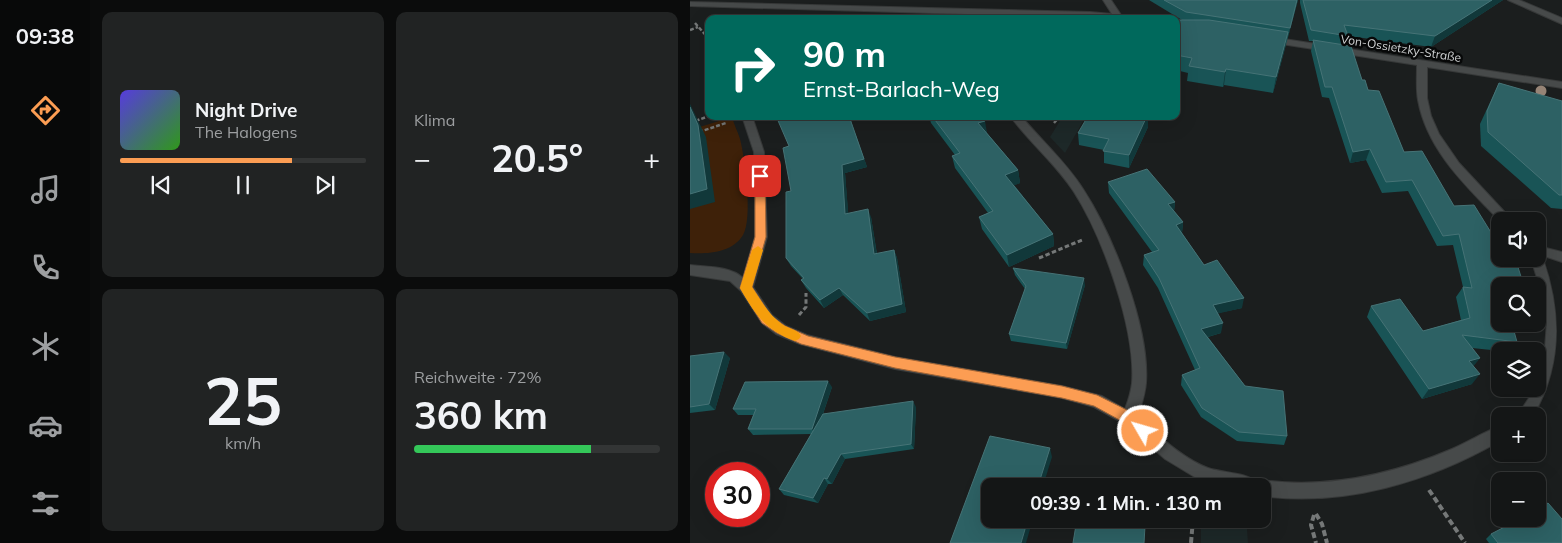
<!DOCTYPE html>
<html lang="de">
<head>
<meta charset="utf-8">
<style>
  body { margin:0; font-family:Mulish,sans-serif; background:#212323; color:#f1f3f6; height:100vh; display:flex; flex-direction:column; font-size:19px; white-space:nowrap }
  * { box-sizing:border-box; margin:0 }
  p { font-size:16px; color:#9d9fa1 }
  .icon { flex:none; width:28px; height:28px; fill:none; stroke:currentColor; stroke-width:2; stroke-linecap:round; stroke-linejoin:round }
  .map { position:relative; flex:1; overflow:hidden }
  .drawer { display:flex; flex-direction:column; gap:12px; padding:12px; background:#0b0c0c; width:600px }
  .drawer>* { flex:none }
  .top-card { position:absolute; left:15px; top:15px; width:475px; height:105px; border-radius:10px; box-shadow:0 5px 20px #0002,0 0 0 1px #333535; background:#00695c; color:#fff; overflow:hidden }
  .fabs { position:absolute; left:801px; top:212px; display:grid; gap:10px }
  .fabs a { display:grid; place-items:center; width:55px; height:55px; border-radius:10px; background:#141616; box-shadow:0 5px 20px #0002,0 0 0 1px #333535; font-size:25px }
  .speed { position:absolute; left:15px; top:462px; display:flex; gap:10px; font-size:25px; font-weight:700; text-align:center }
  .speed>* { display:grid; place-content:center; width:65px; height:65px; border-radius:50%; background:#141616; box-shadow:0 5px 20px #0002,0 0 0 1px #333535; line-height:1 }
  .speed .limit { border:8px solid #d22; background:#fff; color:#111 }
  .pin { position:absolute; display:grid; place-items:center; width:42px; height:42px; color:#fff; margin:-21px; border-radius:10px; box-shadow:0 2px 8px #0006 }
  .me { position:absolute; width:55px; margin:-28px; rotate:308deg; stroke-linejoin:round; filter:drop-shadow(0 0 4px #0008) }
  .turn { display:flex; align-items:center; gap:18px; height:105px; padding:0 15px; font-size:22px }
  .turn .icon { width:65px; height:65px; stroke-width:2.5 }
  .turn b { display:block; font-size:35px; line-height:42px }
  .big { font-size:38px; font-weight:700; line-height:1.1 }
  .drawer .card { flex:1; display:flex; flex-direction:column; justify-content:center; gap:8px; min-width:0; padding:0 18px; border-radius:10px; background:#212323 }
  .drawer .dial { align-items:center; gap:0 }
  .dial b { font-size:65px; line-height:1 }
  .song { display:flex; align-items:center; gap:15px }
  .cover { width:60px; height:60px; border-radius:8px; background:linear-gradient(135deg,hsl(250 70% 55%),hsl(110 70% 35%)) }
  .played { height:5px; border-radius:2px; background:linear-gradient(90deg,#fc9d53 70%,#333535 70%) }
  .keys { display:flex; justify-content:space-around; direction:ltr }
  .heat { display:flex; justify-content:space-between; align-items:center; font-size:28px; direction:ltr }
  .charge { height:8px; border-radius:4px; background:linear-gradient(90deg,#34c759 72%,#333535 0) }
  .drawer .tiles { flex:1; display:grid; gap:12px; grid-template-columns:repeat(2,1fr) }
  .trip { position:absolute; left:291px; top:478px; width:290px; height:50px; border-radius:10px; background:#141616; box-shadow:0 5px 20px #0002,0 0 0 1px #333535; font-weight:700; line-height:50px; text-align:center }
  main { display:flex; flex:1; min-height:0 }
  .menu { display:flex; flex-direction:column; width:90px; justify-content:space-around; align-items:center; background:#080909; color:#9d9fa1 }
  .menu .icon { width:35px; height:35px }
  .menu .on { color:#fc9d53 }
  .menu b { font-size:22px; color:#f1f3f6 }
  .map>svg:first-child { display:block }
  .built { fill:#1d2828 }
  .green { fill:#3e2109 }
  .lines { fill:none; stroke-linecap:round; stroke-linejoin:round }
  .street-casing { stroke:#373939; stroke-width:2 }
  .path-far2 { stroke:#757878; stroke-width:2.5; stroke-dasharray:4 2; stroke-linecap:butt }
  .path-far1 { stroke:#757878; stroke-width:3; stroke-dasharray:4.5 2.5; stroke-linecap:butt }
  .path { stroke:#757878; stroke-width:4; stroke-dasharray:6 3; stroke-linecap:butt }
  .street { fill:#474a4a; fill-rule:evenodd }
  .tree { fill:#968476 }
  .wall { fill:#195456 }
  .shaded-wall { fill:#11383a }
  .building { fill:#2d6164; stroke:#467376 }
  .route { fill:#fc9d53; stroke:#a46636 }
  .slow { fill:#f59e0b }
  .labels { text-anchor:middle; dominant-baseline:central; stroke-width:5; stroke-linejoin:round; paint-order:stroke }
  .far-street-label { font-size:12px; fill:#d1d3d4; stroke:#070808 }
</style>
</head>
<body>
<main>
<nav class="menu">
<b>09:38</b>
<svg class="icon on" aria-label="directions" viewBox="0 0 24 24"><path d="M12 3l9 9-9 9-9-9zM9 14v-3h6M13 9l2 2-2 2"/></svg>
<svg class="icon" aria-label="music" viewBox="0 0 24 24"><path d="M9 18V5l10-2v13"/><circle cx="6" cy="18" r="3"/><circle cx="16" cy="16" r="3"/></svg>
<svg class="icon" aria-label="phone" viewBox="0 0 24 24"><path d="M5 4h4l2 5-3 2q2 4 5 5l2-3 5 2v4C11 20 4 13 5 4z"/></svg>
<svg class="icon" aria-label="climate" viewBox="0 0 24 24"><path d="M12 3v18M4 7l16 10M4 17L20 7"/></svg>
<svg class="icon" aria-label="car" viewBox="0 0 24 24"><path d="M5 17H2v-5l4-1 3-4h7l3 4 3 1v5h-3M9 17h6M6 11h13"/><circle cx="7" cy="17" r="2"/><circle cx="17" cy="17" r="2"/></svg>
<svg class="icon" aria-label="filters" viewBox="0 0 24 24"><path d="M4 7h16M4 17h16"/><circle cx="9" cy="7" r="2"/><circle cx="15" cy="17" r="2"/></svg>
</nav>
<section class="drawer">
<div class="tiles">
<div class="card">
<div class="song"><i class="cover"></i><div><b>Night Drive</b><p>The Halogens</p></div></div>
<div class="played"></div>
<div class="keys"><svg class="icon" aria-label="previous" viewBox="0 0 24 24"><path d="M18 5L8 12l10 7zM5 5v14"/></svg><svg class="icon" aria-label="pause" viewBox="0 0 24 24"><path d="M8 5v14M16 5v14"/></svg><svg class="icon" aria-label="next" viewBox="0 0 24 24"><path d="M6 5l10 7-10 7zM19 5v14"/></svg></div>
</div>
<div class="card"><p>Klima</p>
<div class="heat"><a>−</a><b class="big">20.5°</b><a>+</a></div>
</div>
<div class="card dial"><b>25</b><p>km/h</p></div>
<div class="card"><p>Reichweite · 72%</p><b class="big">360 km</b><div class="charge"></div></div>
</div>
</section>
<div class="map">
<svg width="872" height="543" viewBox="0 0 872 543">
  <rect width="100%" height="100%" fill="#1b1e1e"/>
  <g class="built">
    <path d="M373 116H396L375 153 360 137Z"/>
    <path d="M511 528 557 529 558 543H511Z"/>
  </g>
  <path class="green" d="M42 117C44 125 48 132 50 139 55 158 63 219 53 235 42 253 18 254 0 253V130Z"/>
  <g class="lines">
    <g class="street-casing">
      <g id="street">
        <path d="M413 0H421L431 15 448 19 0 6V2L400 12 422 14Z"/>
        <path d="M818 0H829L872 18V24Z"/>
        <path d="M581 37 872 82V88L737 67V98L741 116 749 134 769 163 823 221H810C776 186 737 150 728 100 726 89 727 77 727 65L578 42 577 40Z"/>
        <path d="M52 116H62L74 152 77 237 63 287 82 315 96 326 117 335 205 357 372 386 412 396 435 409C438 401 441 392 442 383 446 330 413 237 384 192 366 164 340 143 320 116H331C351 140 376 162 393 189 423 235 460 328 456 383 455 395 451 406 448 417 469 435 491 458 518 468 532 473 556 472 566 482L572 480C638 489 701 475 762 449 778 442 794 432 810 426V441C739 482 654 507 572 496V486H532L508 479 475 459 435 424 404 407 372 398 205 369 110 344 86 334 72 323 51 291 40 281 0 275V265C17 267 40 266 53 278L65 237V202L64 152Z"/>
        <path d="M848 246 872 252V262L848 254Z"/>
        <path d="M848 255 853 259C872 314 872 366 843 416H827L845 389H848L854 362 857 321 854 300 841 259H848Z"/>
      </g>
    </g>
    <g class="path-far2">
      <path d="M5 23 19 39"/>
      <path d="M0 30 8 27"/>
      <path d="M0 123 19 116"/>
      <path d="M364 123 370 116"/>
      <path d="M9 132 36 123"/>
    </g>
    <g class="path-far1">
      <path d="M349 258 392 240"/>
      <path d="M109 315 116 307V293"/>
    </g>
    <g class="path">
      <path d="M739 490 775 543"/>
      <path d="M626 514 632 524 637 543"/>
      <path d="M624 515 621 525 626 543"/>
      <path d="M501 543 503 519"/>
    </g>
    <use href="#street" class="street"/>
  </g>
  <circle class="tree" cx="851" cy="91" r="5.5"/>
  <g class="wall">
    <path d="M459 0H608L583 93 534 85 533 87 497 81 498 73 486 70V20H492Z"/>
    <path d="M610 0H813L741 47 658 36 655 45 672 80 714 152 810 286 827 342 820 351H811L782 348 790 358 783 366 782 384 732 399 677 317 681 306 733 331 771 320 766 297 773 287 763 245 747 246 718 191 692 193 676 160 660 163 639 98 632 97 621 51 623 41H619L610 3Z"/>
    <path d="M809 83 872 101V209L861 208 791 146 790 124Z"/>
    <path d="M239 116H291L297 133 328 170 330 183 324 185 363 234 364 246 319 267 292 229 289 217 298 213 265 168 262 156 265 155 241 123Z"/>
    <path d="M161 121 177 167 155 173 158 213 181 217 187 254 204 250 207 258 216 312 180 321 153 295 134 308 116 288 111 280 113 279 101 266 96 258 101 191 99 146Z"/>
    <path d="M458 127 439 168 414 163V150L389 145 388 133Z"/>
    <path d="M418 182 485 202 484 211 493 222 492 233 514 265 552 308 528 313 531 333 518 337 555 386 597 436 594 445 547 441 511 417 491 385 492 375 505 370 468 288 453 265 454 255 462 252 419 193Z"/>
    <path d="M323 268 395 285 377 349 321 341 319 334 335 289 325 275Z"/>
    <path d="M0 356 40 358 25 410 0 413Z"/>
    <path d="M142 387 133 414 226 407 224 449 155 459 142 484H138L128 503 94 495 89 489 121 434 63 435 58 429 63 415H48L43 409Z"/>
    <path d="M801 534 872 543H799L796 539Z"/>
  </g>
  <g class="shaded-wall">
    <path d="M607 0H608L598 37 600 28Z"/>
    <path d="M802 0H813L741 47 745 36Z"/>
    <path d="M598 32 595 47 583 93 586 77Z"/>
    <path d="M536 69 534 85 533 87 535 72Z"/>
    <path d="M0 104 16 137 25 202 0 209Z"/>
    <path d="M159 116H176L161 121 177 167 155 173 159 222 155 214 152 165Z"/>
    <path d="M457 116H458V127L439 168V155Z"/>
    <path d="M295 121 297 133 288 123Z"/>
    <path d="M680 149 676 160 660 163 663 152Z"/>
    <path d="M328 170 330 183 318 188 315 175Z"/>
    <path d="M485 202 484 212 478 204Z"/>
    <path d="M178 209 181 217 188 262 184 254Z"/>
    <path d="M493 222 492 233 486 225Z"/>
    <path d="M363 234 364 246 319 267 317 255Z"/>
    <path d="M204 250 207 258 216 312 180 321 177 313Z"/>
    <path d="M394 278 395 285 377 349 376 343Z"/>
    <path d="M149 288 153 295 134 308 130 300Z"/>
    <path d="M554 298 552 308 522 315 523 305Z"/>
    <path d="M533 323 531 333 510 339 511 329Z"/>
    <path d="M34 352 40 358 25 410 19 404Z"/>
    <path d="M790 358 782 368 779 361Z"/>
    <path d="M790 374 782 384 732 399 739 389Z"/>
    <path d="M138 381 142 387 126 434 122 429Z"/>
    <path d="M223 401 226 407 224 449 221 444Z"/>
    <path d="M360 448 362 457 353 486H348Z"/>
    <path d="M151 454 155 459 142 484 137 479Z"/>
    <path d="M134 478 138 484 128 503 123 498Z"/>
    <path d="M338 519H343L336 543H331Z"/>
  </g>
  <g class="building">
    <path d="M474 0H607L600 28 496 12Z"/>
    <path d="M613 0H802L745 36 654 25 658 36 621 30Z"/>
    <path d="M486 20H519L598 32 586 77 536 69 535 72 499 66 502 58 486 55Z"/>
    <path d="M623 40 661 46 672 80H675L678 90 689 91 714 152 732 151 764 206 784 205 810 247V259H818L819 260 826 261 834 286H810V324H822L827 342 772 335 790 358 779 361 790 374 739 389 681 306 710 299 733 331 780 318 773 287 782 288 769 234 753 236 722 180 696 182 680 149 663 152 642 87H635Z"/>
    <path d="M809 83 872 101V195H869L798 132 797 111Z"/>
    <path d="M0 107 8 125 17 189 0 194Z"/>
    <path d="M86 116H159L174 159 152 165 155 214 178 209 184 254 204 250 212 304 177 313 149 288 130 300 111 280 114 278 96 258V192L101 191 93 148 99 146Z"/>
    <path d="M242 116H291L295 121 288 123 328 170 315 175 363 234 317 255 289 217 303 211 262 156 270 153Z"/>
    <path d="M398 116H457L439 155 413 151 419 139 388 133Z"/>
    <path d="M457 169 485 202 478 204 493 222 486 225 514 265 527 260 554 298 523 305 533 323 511 329 555 386 593 391 597 436 549 432 512 408 492 375 510 368 469 278 454 255 469 250 418 182Z"/>
    <path d="M323 268 394 278 376 343 319 334 336 286Z"/>
    <path d="M34 352 19 404 0 407V356Z"/>
    <path d="M138 381 122 429H58L66 409H43L55 382Z"/>
    <path d="M223 401 221 444 151 454 137 479 134 478 123 498 89 489 133 414Z"/>
    <path d="M300 436 360 448 348 486H300V519H338L331 543H260Z"/>
    <path d="M858 503 872 519V543H808L801 534 830 519H848V509Z"/>
    <path d="M387 519H394L455 526 454 543H383Z"/>
  </g>
  <path class="route" d="M70 172 75 176 76 237 62 287 81 316 95 326 118 336 205 357 372 386 407 395 445 414 458 426 460 431 458 435 453 437 435 423 404 406 372 398 205 368 111 344 87 333 72 323 50 288 65 237V176Z"/>
  <path class="slow" d="M68 246 73 250 62 287C72 302 80 317 95 326 101 329 108 330 111 336L109 339 105 341C76 331 64 313 50 288L62 250Z"/>
  <g class="labels">
    <g class="far-street-label">
      <text transform="translate(711 48) rotate(9)">Von-Ossietzky-Straße</text>
    </g>
  </g>
</svg>
<div class="fabs">
<a><svg class="icon" aria-label="sound" viewBox="0 0 24 24"><path d="M4 9h4l5-4v14l-5-4H4zM17 9q2 3 0 6"/></svg></a>
<a><svg class="icon" aria-label="search" viewBox="0 0 24 24"><circle cx="10" cy="10" r="6"/><path d="M15 15l6 6"/></svg></a>
<a><svg class="icon" aria-label="layers" viewBox="0 0 24 24"><path d="M12 4l9 5-9 5-9-5zM3 14l9 5 9-5"/></svg></a>
<a>+</a>
<a>−</a>
</div>
<div class="speed"><div class="limit">30</div></div>
<div class="pin" style="left:70px;top:176px;background:#d93025"><svg class="icon" aria-label="arrive" viewBox="0 0 24 24"><path d="M6 21V4h12l-3 4 3 4H6"/></svg></div>
<svg class="me" style="left:453px;top:431px" viewBox="-20 -20 40 40"><circle r="17" fill="#fc9d53" stroke="#fff" stroke-width="3"/><path d="M0-11L8 9 0 5-8 9z" fill="#fff"/></svg>
<div class="trip">09:39 · 1 Min. · 130 m</div>
<div class="top-card">
<div class="turn"><svg class="icon" aria-label="right" viewBox="0 0 24 24"><path d="M7 20v-9h11M14 6l5 5-5 5"/></svg><div><b>90 m</b>Ernst-Barlach-Weg</div></div>
</div>
</div>
</main>
</body>
</html>
